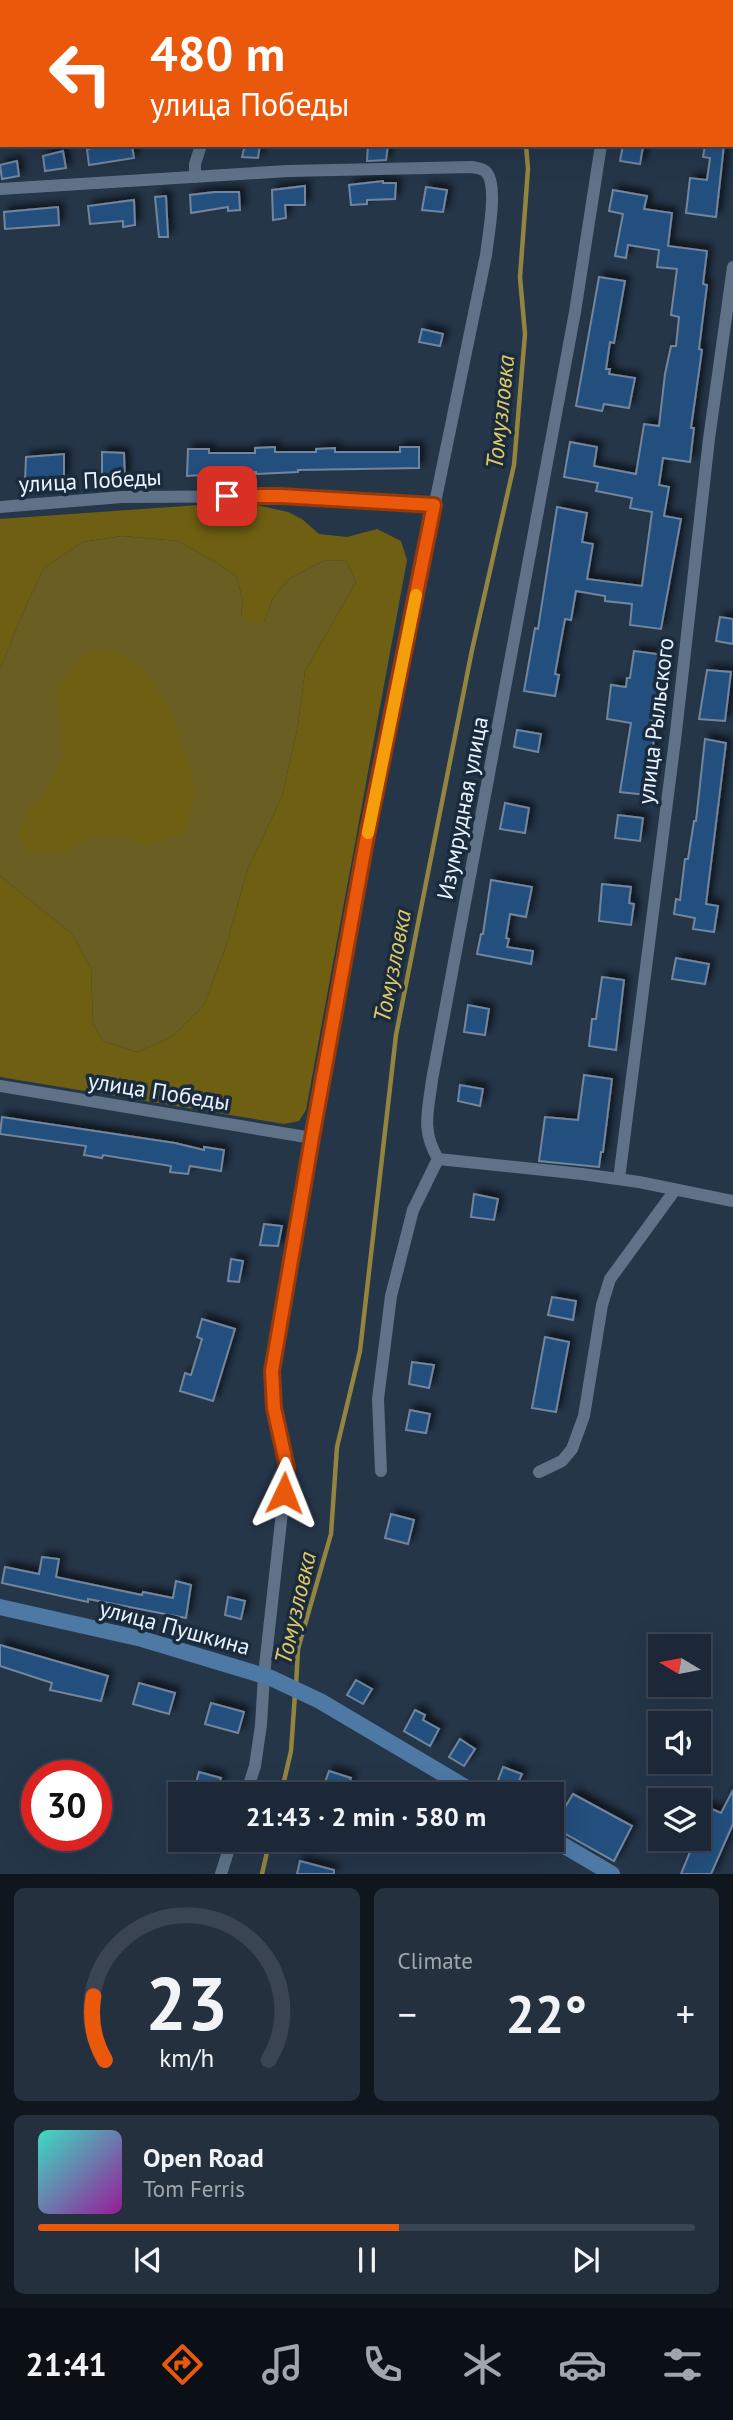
<!DOCTYPE html>
<html lang="en">
<head>
<meta charset="utf-8">
<style>
  body { margin:0; font-family:"PT Sans",sans-serif; background:#25303f; color:#f1f3f6; height:100vh; display:flex; flex-direction:column; font-size:26px; white-space:nowrap }
  * { box-sizing:border-box; margin:0 }
  p { font-size:23px; color:#a0a6ad }
  .icon { flex:none; width:38px; height:38px; fill:none; stroke:currentColor; stroke-width:2; stroke-linecap:round; stroke-linejoin:round }
  .map { position:relative; height:1874px; overflow:hidden }
  .details { display:flex; flex-direction:column; gap:14px; padding:14px; background:#0f161e; flex:1 }
  .details>* { flex:none }
  .guide { position:absolute; left:0px; top:0px; width:733px; height:147px; box-shadow:0 7px 28px #0002,0 0 0 2px #3a4452; background:#ea580c; color:#fff; overflow:hidden }
  .needle { width:46px; rotate:280deg }
  .controls { position:absolute; left:648px; top:1634px; display:grid; gap:14px }
  .controls a { display:grid; place-items:center; width:63px; height:63px; border-radius:0px; background:#1c2837; box-shadow:0 7px 28px #0002,0 0 0 2px #3a4452; font-size:35px }
  .speed { position:absolute; left:21px; top:1760px; display:flex; gap:14px; font-size:35px; font-weight:700; text-align:center }
  .speed>* { display:grid; place-content:center; width:91px; height:91px; border-radius:50%; background:#1c2837; box-shadow:0 7px 28px #0002,0 0 0 2px #3a4452; line-height:1 }
  .speed .limit { border:10px solid #d22; background:#fff; color:#111 }
  .pin { position:absolute; display:grid; place-items:center; width:60px; height:60px; color:#fff; margin:-30px; border-radius:14px; box-shadow:0 4px 10px #0006 }
  .me { position:absolute; width:77px; margin:-38px; rotate:2deg; stroke-linejoin:round; filter:drop-shadow(0 0 5px #0008) }
  .turn { display:flex; align-items:center; gap:24px; height:147px; padding:0 35px; font-size:32px }
  .turn .icon { width:91px; height:91px; stroke-width:2.5 }
  .turn b { display:block; font-size:49px; line-height:60px }
  .big { font-size:52px; font-weight:700; line-height:1.1 }
  .details .widget { flex:1; display:flex; flex-direction:column; justify-content:center; gap:10px; min-width:0; padding:0 24px; border-radius:10px; background:#25303f }
  .details .dial { align-items:center; gap:0 }
  .dial svg { height:182px; overflow:visible; fill:none; stroke:#3a4452; stroke-width:7; stroke-linecap:round; text-anchor:middle }
  .dial text { fill:#f1f3f6; stroke:none }
  .song { display:flex; align-items:center; gap:21px }
  .cover { width:84px; height:84px; border-radius:10px; background:linear-gradient(135deg,hsl(170 70% 55%),hsl(300 70% 35%)) }
  .played { height:7px; border-radius:4px; background:linear-gradient(90deg,#ea580c 55%,#3a4452 55%) }
  .keys { display:flex; justify-content:space-around; direction:ltr }
  .heat { display:flex; justify-content:space-between; align-items:center; font-size:38px; direction:ltr }
  .details .tiles { flex:1; display:grid; gap:14px; grid-template-columns:1fr 1fr }
  .widget:last-child { grid-column:span 2 }
  .trip { position:absolute; left:168px; top:1782px; width:396px; height:70px; border-radius:0px; background:#1c2837; box-shadow:0 7px 28px #0002,0 0 0 2px #3a4452; font-weight:700; line-height:70px; text-align:center }
  .menu { display:flex; height:112px; justify-content:space-around; align-items:center; background:#0b1016; color:#a0a6ad }
  .menu .icon { width:49px; height:49px }
  .menu .selected { color:#ea580c }
  .menu b { font-size:32px; color:#f1f3f6 }
  .map>svg:first-child { display:block }
  .green { fill:#6a5e22 }
  .forest { fill:#6e5f12 }
  .lines { fill:none; stroke-linecap:round; stroke-linejoin:round }
  .stream { stroke:#94853e; stroke-width:4.5 }
  .building { fill:#234f7e; stroke:#72859c; stroke-width:2; filter:url(#shadow) }
  .minor { stroke:#5f7288; stroke-width:12 }
  .secondary { stroke:#4e79a5; stroke-width:16 }
  .route-casing { stroke:#983908; stroke-width:18 }
  .route { stroke:#ea580c; stroke-width:12 }
  .slow { stroke:#f59e0b; stroke-width:12 }
  .labels { text-anchor:middle; dominant-baseline:central; stroke-width:7; stroke-linejoin:round; paint-order:stroke }
  .street-label { font-size:23px; fill:#ebf4fe; stroke:#1b2b3e }
  .water-label { font-size:24px; font-style:italic; fill:#dfc965; stroke:#1b2b3e }
</style>
</head>
<body>
<div class="map">
<svg width="733" height="1874" viewBox="0 0 733 1874">
  <defs>
    <filter id="shadow"><feDropShadow dx="5" dy="-5" stdDeviation="3.5" flood-color="#0009"/></filter>
  </defs>
  <rect width="100%" height="100%" fill="#253649"/>
  <path class="green" d="M122 536 178 541 217 563 237 577 243 602 241 615 264 622 273 598 289 579 325 560 346 561 356 582 305 671 298 725 282 797 248 868 226 946 204 1005 172 1037 137 1052 103 1041 93 1024 91 968 72 934 0 876V669L25 608 44 568 82 542Z"/>
  <g class="forest">
    <path d="M242 502 288 512 302 519 319 534 347 537 377 529 401 541 407 560 306 1110 299 1121 284 1124 0 1077V876L72 934 91 968 93 1024 103 1041 137 1052 172 1037 204 1005 226 946 248 868 282 797 298 725 305 671 356 582 346 561 325 560 289 579 273 598 264 622 251 623 241 615 243 602 237 577 217 563 178 541 122 536 82 542 44 568 25 608 0 669V519Z"/>
    <path d="M109 649 142 667 171 711 196 788 185 833 145 846 126 837 94 836 63 853 31 854 18 835 29 807 41 799 63 759 57 689 84 653Z"/>
  </g>
  <g class="lines">
    <g class="stream">
      <path d="M519 0V2"/>
      <path d="M296 1686 298 1649 331 1534 337 1447 360 1351 396 1035 472 650 514 465 525 334 520 277 528 169 526 145"/>
      <path d="M281 1794 291 1751 295 1694"/>
      <path d="M262 1874 270 1839"/>
    </g>
  </g>
  <g class="building">
    <path d="M107 145H132L134 158 89 165 87 149Z"/>
    <path d="M245 145H260L258 158 242 157Z"/>
    <path d="M368 145 388 146 386 160 367 161Z"/>
    <path d="M623 145 643 147 640 164 620 161Z"/>
    <path d="M705 145H724L716 217 686 213 690 178 707 180 710 158 703 157Z"/>
    <path d="M63 151 66 168 45 171 43 156Z"/>
    <path d="M17 161 19 176 2 179 0 165Z"/>
    <path d="M383 181V183H396L395 199 367 200V204L351 205 349 185Z"/>
    <path d="M305 186V205H285L286 218 273 220 272 190Z"/>
    <path d="M426 187 447 190 443 212 422 210Z"/>
    <path d="M613 190 647 196 644 209 672 213 668 246 707 251 703 284 707 285 699 349 702 350 691 428H694L690 462 663 458 659 485 669 487 664 516 681 519 661 629 630 625 632 604 605 601V596L576 591 571 620 565 619 555 674 559 675 555 696 524 691 535 628 538 629 557 507 587 513 582 542 593 544 587 579 642 586 652 512 630 508 632 498 596 491 598 483 564 477 570 442 597 447 594 466 636 474 644 424 659 426 665 374 671 346H676L679 317 671 315 677 269 657 267 659 250 628 245 626 258 615 256 623 214 609 211Z"/>
    <path d="M215 192H239L240 210 228 211V207L191 213 190 195Z"/>
    <path d="M166 196 168 237H159L155 197Z"/>
    <path d="M134 200 135 225 123 227V221L90 224 88 206Z"/>
    <path d="M58 207 59 225 5 229 4 212Z"/>
    <path d="M599 277 625 281 614 343 610 342 606 369H610L609 374 635 378 629 408 604 404 602 411 576 406Z"/>
    <path d="M422 329 443 334 440 346 419 342Z"/>
    <path d="M275 447V452H316V449L335 448V452H400V447H419V468L298 470V472L256 474V472L187 476 188 449H209V453H255V448Z"/>
    <path d="M102 452 124 453 125 480 102 481Z"/>
    <path d="M64 454V480L25 482 26 457Z"/>
    <path d="M720 617 733 619V644L716 641Z"/>
    <path d="M634 651 665 655 656 714 653 713 650 729 655 730 647 795 620 792 631 723 607 719 611 685 626 687 627 678H630Z"/>
    <path d="M707 670 731 672 725 721 699 719Z"/>
    <path d="M517 730 541 734 538 752 514 747Z"/>
    <path d="M705 739 726 743 706 904 718 906 714 932 693 929 695 918 674 914 676 899 680 900 685 859H688L694 821H696Z"/>
    <path d="M505 803 529 808 525 833 500 829Z"/>
    <path d="M618 815 643 818 640 841 615 838Z"/>
    <path d="M491 880 532 887 526 917 510 914 506 938 509 939 507 947 533 951 531 964 477 954 481 934H483Z"/>
    <path d="M602 884 631 887 629 903 634 904 631 925 599 921Z"/>
    <path d="M676 958 709 964 705 984 672 979Z"/>
    <path d="M602 977 624 980 616 1050 589 1046 592 1019H596Z"/>
    <path d="M468 1005 489 1009 485 1035 464 1032Z"/>
    <path d="M584 1075 612 1079 603 1152H601L599 1167 539 1161 545 1117 578 1120Z"/>
    <path d="M460 1085 483 1089 480 1106 458 1101Z"/>
    <path d="M2 1117 175 1143 204 1150V1147L224 1150 221 1171 190 1166 188 1174 170 1172 171 1166 103 1155 102 1158 84 1155 86 1146 0 1134Z"/>
    <path d="M474 1194 498 1199 494 1220 471 1217Z"/>
    <path d="M264 1224 282 1226 278 1246 260 1245Z"/>
    <path d="M231 1259 243 1261 239 1282 228 1281Z"/>
    <path d="M552 1297 576 1301 573 1320 548 1315Z"/>
    <path d="M202 1319 235 1329 213 1401 180 1391 185 1373 191 1375 202 1339 197 1337Z"/>
    <path d="M545 1337 569 1342 556 1412 532 1408Z"/>
    <path d="M412 1362 434 1365 429 1388 409 1384Z"/>
    <path d="M410 1410 430 1414 426 1433 406 1430Z"/>
    <path d="M391 1514 414 1520 408 1544 385 1538Z"/>
    <path d="M42 1557 59 1559 56 1577 142 1595 143 1592 173 1598 176 1581 191 1585 186 1618 88 1599V1602L2 1583 5 1567 39 1574Z"/>
    <path d="M228 1597 245 1601 241 1619 225 1615Z"/>
    <path d="M0 1645 108 1676 101 1701 50 1690 52 1683 0 1666Z"/>
    <path d="M356 1680 372 1689 363 1704 347 1695Z"/>
    <path d="M139 1683 175 1693 169 1714 133 1704Z"/>
    <path d="M211 1703 244 1712 238 1733 205 1724Z"/>
    <path d="M415 1710 425 1715 423 1720 439 1729 430 1746 404 1731Z"/>
    <path d="M460 1739 475 1749 464 1766 449 1757Z"/>
    <path d="M503 1767 522 1774 514 1792 496 1786Z"/>
    <path d="M329 1771 351 1778 345 1794H321Z"/>
    <path d="M199 1772 221 1778 216 1794H193Z"/>
    <path d="M733 1790V1824L711 1874H681L690 1852 660 1839H698V1803L721 1813Z"/>
    <path d="M573 1794 632 1826 614 1861 553 1827Z"/>
    <path d="M300 1861 334 1870V1874H297Z"/>
  </g>
  <g class="lines">
    <g class="minor">
      <path d="M274 2 275 0"/>
      <path d="M646 2V0"/>
      <path d="M732 46 733 47"/>
      <path d="M195 177V164L201 145"/>
      <path d="M0 189 288 171 472 167C477 168 483 168 487 173 498 187 488 237 486 255L371 814 312 1138 273 1371 274 1408 287 1467 264 1675 261 1725 255 1766 246 1794"/>
      <path d="M0 507 122 497 280 496 434 504"/>
      <path d="M0 1086 312 1138"/>
      <path d="M438 1159 582 1174 639 1182 733 1201"/>
      <path d="M619 1179 676 732 709 439 733 267"/>
      <path d="M381 1471 378 1399 391 1296 413 1210 438 1159C421 1130 428 1112 432 1080L575 312 601 145"/>
      <path d="M539 1472 562 1461 572 1449 584 1416 602 1305 610 1279 675 1190"/>
      <path d="M221 1874 232 1839"/>
    </g>
    <g class="secondary">
      <path d="M0 1607 142 1639 271 1678 320 1701 477 1794"/>
      <path d="M551 1838 612 1874"/>
    </g>
  </g>
  <g class="lines">
    <g class="route-casing">
      <path id="route" d="M227 496H280L434 505 366 841 312 1138 272 1371 274 1408 287 1467 284 1493"/>
    </g>
    <use href="#route" class="route"/>
    <path class="slow" d="M368 833 416 595"/>
  </g>
  <g class="labels">
    <g class="street-label">
      <text transform="translate(90 480) rotate(-3)">улица Победы</text>
      <text transform="translate(655 721) rotate(-83)">улица Рыльского</text>
      <text transform="translate(462 808) rotate(-79)">Изумрудная улица</text>
      <text transform="translate(159 1091) rotate(9)">улица Победы</text>
      <text transform="translate(175 1627) rotate(15)">улица Пушкина</text>
    </g>
    <g class="water-label">
      <text transform="translate(500 412) rotate(-84)">Томузловка</text>
      <text transform="translate(392 966) rotate(-79)">Томузловка</text>
      <text transform="translate(295 1608) rotate(-77)">Томузловка</text>
    </g>
  </g>
</svg>
<div class="controls">
<a><svg class="needle" viewBox="-14 -14 28 28"><path d="M0-13l5 13h-10z" fill="#e53935"/><path d="M0 13l5-13h-10z" fill="#a0a6ad"/></svg></a>
<a><svg class="icon" aria-label="sound" viewBox="0 0 24 24"><path d="M4 9h4l5-4v14l-5-4H4zM17 9q2 3 0 6"/></svg></a>
<a><svg class="icon" aria-label="layers" viewBox="0 0 24 24"><path d="M12 4l9 5-9 5-9-5zM3 14l9 5 9-5"/></svg></a>
</div>
<div class="speed"><div class="limit">30</div></div>
<div class="pin" style="left:227px;top:496px;background:#d93025"><svg class="icon" aria-label="arrive" viewBox="0 0 24 24"><path d="M6 21V4h12l-3 4 3 4H6"/></svg></div>
<svg class="me" style="left:284px;top:1493px" viewBox="-20 -20 40 40"><path d="M0-17L14 15 0 8-14 15z" fill="#ea580c" stroke="#fff" stroke-width="4"/></svg>
<div class="trip">21:43 · 2 min · 580 m</div>
<div class="guide">
<div class="turn"><svg class="icon" aria-label="left" viewBox="0 0 24 24"><path d="M17 20v-9H6M10 6l-5 5 5 5"/></svg><div><b>480 m</b>улица Победы</div></div>
</div>
</div>
<section class="details">
<div class="tiles">
<div class="widget dial"><svg viewBox="0 0 100 80">
<path d="M14 69A42 42 0 1 1 86 69"/>
<path d="M14 69A42 42 0 0 1 9 41" stroke="#ea580c"/>
<text x="50" y="56" font-size="32" font-weight="700">23</text>
<text x="50" y="72" font-size="11">km/h</text>
</svg></div>
<div class="widget"><p>Climate</p>
<div class="heat"><a>−</a><b class="big">22°</b><a>+</a></div>
</div>
<div class="widget">
<div class="song"><i class="cover"></i><div><b>Open Road</b><p>Tom Ferris</p></div></div>
<div class="played"></div>
<div class="keys"><svg class="icon" aria-label="previous" viewBox="0 0 24 24"><path d="M18 5L8 12l10 7zM5 5v14"/></svg><svg class="icon" aria-label="pause" viewBox="0 0 24 24"><path d="M8 5v14M16 5v14"/></svg><svg class="icon" aria-label="next" viewBox="0 0 24 24"><path d="M6 5l10 7-10 7zM19 5v14"/></svg></div>
</div>
</div>
</section>
<nav class="menu">
<b>21:41</b>
<svg class="icon selected" aria-label="directions" viewBox="0 0 24 24"><path d="M12 3l9 9-9 9-9-9zM9 14v-3h6M13 9l2 2-2 2"/></svg>
<svg class="icon" aria-label="music" viewBox="0 0 24 24"><path d="M9 18V5l10-2v13"/><circle cx="6" cy="18" r="3"/><circle cx="16" cy="16" r="3"/></svg>
<svg class="icon" aria-label="phone" viewBox="0 0 24 24"><path d="M5 4h4l2 5-3 2q2 4 5 5l2-3 5 2v4C11 20 4 13 5 4z"/></svg>
<svg class="icon" aria-label="climate" viewBox="0 0 24 24"><path d="M12 3v18M4 7l16 10M4 17L20 7"/></svg>
<svg class="icon" aria-label="car" viewBox="0 0 24 24"><path d="M5 17H2v-5l4-1 3-4h7l3 4 3 1v5h-3M9 17h6M6 11h13"/><circle cx="7" cy="17" r="2"/><circle cx="17" cy="17" r="2"/></svg>
<svg class="icon" aria-label="filters" viewBox="0 0 24 24"><path d="M4 7h16M4 17h16"/><circle cx="9" cy="7" r="2"/><circle cx="15" cy="17" r="2"/></svg>
</nav>
</body>
</html>
